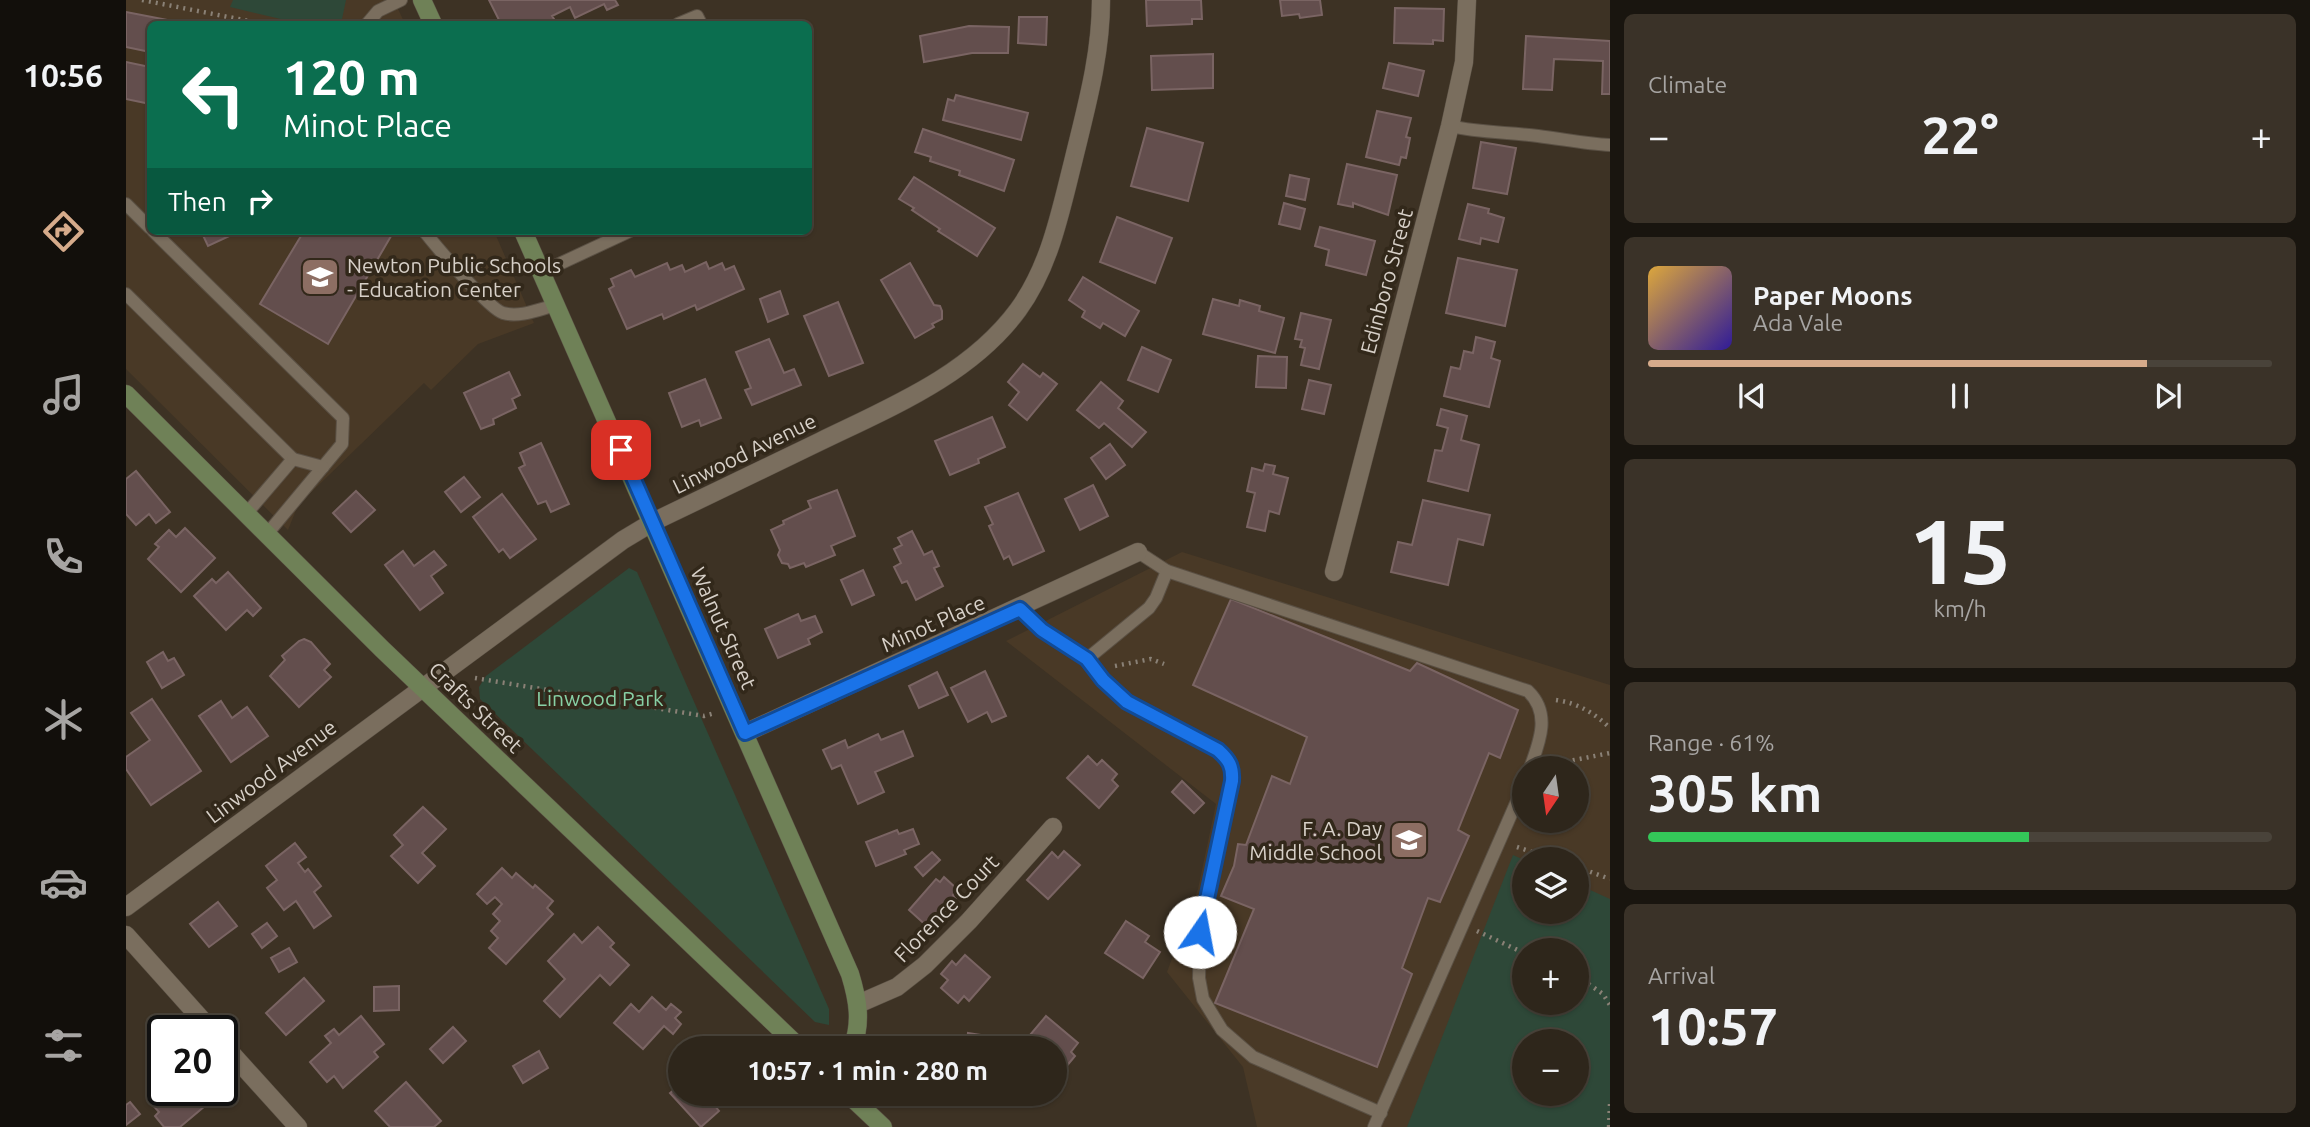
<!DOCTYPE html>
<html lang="en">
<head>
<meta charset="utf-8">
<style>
  body { margin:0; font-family:Ubuntu,sans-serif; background:#3a3228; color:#f1f3f6; height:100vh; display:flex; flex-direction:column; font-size:26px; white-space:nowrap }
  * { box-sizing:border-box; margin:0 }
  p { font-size:23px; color:#a7a5a3 }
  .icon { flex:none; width:38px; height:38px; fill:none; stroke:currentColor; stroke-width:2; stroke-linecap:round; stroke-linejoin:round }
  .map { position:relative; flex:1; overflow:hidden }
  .side { display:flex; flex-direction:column; gap:14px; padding:14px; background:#19150f; width:700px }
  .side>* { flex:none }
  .guide { position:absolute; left:21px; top:21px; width:665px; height:214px; border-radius:10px; box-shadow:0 2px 5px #0004,0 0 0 2px #49433a; background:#0b6e4f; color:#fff; overflow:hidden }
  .needle { width:46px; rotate:193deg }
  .buttons { position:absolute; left:1386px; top:756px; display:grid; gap:14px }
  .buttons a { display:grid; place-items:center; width:77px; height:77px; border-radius:50%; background:#2e261b; box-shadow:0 2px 5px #0004,0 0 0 2px #49433a; font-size:35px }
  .speed { position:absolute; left:21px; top:1015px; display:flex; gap:14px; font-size:35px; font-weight:700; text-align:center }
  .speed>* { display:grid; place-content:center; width:91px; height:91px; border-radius:50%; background:#2e261b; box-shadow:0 2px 5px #0004,0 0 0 2px #49433a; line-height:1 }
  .speed .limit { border:4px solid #111; border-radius:10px; background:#fff; color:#111 }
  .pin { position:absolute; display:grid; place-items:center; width:60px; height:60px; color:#fff; margin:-30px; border-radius:14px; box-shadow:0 4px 10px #0006 }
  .me { position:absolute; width:77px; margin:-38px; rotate:12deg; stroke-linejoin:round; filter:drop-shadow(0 0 5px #0008) }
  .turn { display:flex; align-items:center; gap:24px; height:147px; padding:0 21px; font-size:32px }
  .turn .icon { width:91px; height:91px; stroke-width:2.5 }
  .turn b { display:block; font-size:49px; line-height:60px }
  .then { display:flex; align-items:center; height:66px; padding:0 21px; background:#0003; gap:14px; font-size:26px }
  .big { font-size:52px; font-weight:700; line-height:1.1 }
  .side .widget { flex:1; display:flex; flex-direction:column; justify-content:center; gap:10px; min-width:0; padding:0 24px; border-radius:10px; background:#3a3228 }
  .side .dial { align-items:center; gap:0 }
  .dial b { font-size:91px; line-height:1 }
  .song { display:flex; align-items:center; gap:21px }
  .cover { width:84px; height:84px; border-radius:10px; background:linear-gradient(135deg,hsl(40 70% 55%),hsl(250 70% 35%)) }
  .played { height:7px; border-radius:4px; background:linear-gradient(90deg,#d6ab8b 80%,#49433a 80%) }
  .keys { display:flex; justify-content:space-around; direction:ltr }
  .heat { display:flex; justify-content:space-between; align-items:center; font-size:38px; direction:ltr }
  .charge { height:10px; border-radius:5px; background:linear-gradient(90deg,#34c759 61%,#49433a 0) }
  .trip { position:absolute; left:542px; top:1036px; width:399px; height:70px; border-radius:35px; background:#2e261b; box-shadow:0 2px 5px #0004,0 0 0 2px #49433a; font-weight:700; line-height:70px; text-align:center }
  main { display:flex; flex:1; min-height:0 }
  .tab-bar { display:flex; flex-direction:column; width:126px; justify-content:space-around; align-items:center; background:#120f0b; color:#a7a5a3 }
  .tab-bar .icon { width:49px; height:49px }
  .tab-bar .on { color:#d6ab8b }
  .tab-bar b { font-size:32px; color:#f1f3f6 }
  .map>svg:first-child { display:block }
  .built { fill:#493926; fill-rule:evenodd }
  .green { fill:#2e4838; fill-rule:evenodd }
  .building { fill:#634e4d; stroke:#7a6463; stroke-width:2 }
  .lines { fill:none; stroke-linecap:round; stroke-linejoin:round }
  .service-casing { stroke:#5a5044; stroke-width:14 }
  .minor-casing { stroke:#5a5044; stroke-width:19 }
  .secondary-casing { stroke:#5a5044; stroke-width:19 }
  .path { stroke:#8a8176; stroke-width:4.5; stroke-dasharray:2 5; stroke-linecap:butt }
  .service { stroke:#7a6e5e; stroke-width:12 }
  .minor { stroke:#7a6e5e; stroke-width:18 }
  .secondary { stroke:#6f8157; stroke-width:18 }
  .route-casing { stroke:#114b97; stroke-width:18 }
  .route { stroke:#1a73e8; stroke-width:12 }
  .labels { text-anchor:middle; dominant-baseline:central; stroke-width:7; stroke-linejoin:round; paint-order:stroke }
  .poi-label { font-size:21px; fill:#d7d0c8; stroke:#32281a; text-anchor:start }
  .street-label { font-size:21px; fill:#d7d0c8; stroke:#32281a }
  .park-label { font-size:21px; fill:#88d1a6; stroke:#32281a }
</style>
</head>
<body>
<main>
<nav class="tab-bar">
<b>10:56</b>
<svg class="icon on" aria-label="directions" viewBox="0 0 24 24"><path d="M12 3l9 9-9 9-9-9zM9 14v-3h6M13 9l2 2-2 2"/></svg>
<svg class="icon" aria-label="music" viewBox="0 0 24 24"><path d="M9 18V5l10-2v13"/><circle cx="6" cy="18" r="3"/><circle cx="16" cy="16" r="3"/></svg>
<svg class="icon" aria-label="phone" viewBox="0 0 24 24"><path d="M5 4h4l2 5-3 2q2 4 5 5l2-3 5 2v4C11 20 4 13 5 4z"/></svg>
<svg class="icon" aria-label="climate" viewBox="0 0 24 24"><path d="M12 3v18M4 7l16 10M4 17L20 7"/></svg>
<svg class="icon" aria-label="car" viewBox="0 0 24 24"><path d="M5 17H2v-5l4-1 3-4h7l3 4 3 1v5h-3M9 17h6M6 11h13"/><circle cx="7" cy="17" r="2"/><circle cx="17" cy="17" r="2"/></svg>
<svg class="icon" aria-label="filters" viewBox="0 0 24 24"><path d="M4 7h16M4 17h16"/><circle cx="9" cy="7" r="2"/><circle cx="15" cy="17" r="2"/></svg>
</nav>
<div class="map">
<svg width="1484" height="1127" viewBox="0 0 1484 1127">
  <rect width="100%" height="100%" fill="#3d3224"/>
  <g class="built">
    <path d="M0 0H268L279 24H24V231H368L408 323 352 344 305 390 298 383 172 505 162 530 0 369Z"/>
    <path d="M1056 552 1484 685V1127H1131L1117 1067 1041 972 1072 889 1090 804 880 641ZM1398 768H1451V821H1398ZM1398 859H1451V912H1398ZM1398 950H1451V1003H1398ZM1398 1041H1451V1094H1398Z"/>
  </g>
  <g class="green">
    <path d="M107 0H220L215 24H176L104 7Z"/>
    <path d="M503 568 511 572 703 1009V1025L689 1022 354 699 353 687 360 676Z"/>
    <path d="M1387 855 1398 860V912H1451V884L1484 899V1127H1281ZM1398 950H1451V1003H1398ZM1398 1041H1451V1094H1398Z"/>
  </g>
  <g class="building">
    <path d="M363 0H489L492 5 481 10 478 4 449 18 444 7 426 16 430 22 425 24H417L415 21 407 24H375Z"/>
    <path d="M1020 0H1075L1076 19H1066V24L1021 26Z"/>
    <path d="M1154 0H1194L1196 15 1174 18 1173 14 1156 16Z"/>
    <path d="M1269 8 1318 9 1317 41 1307 40V44L1268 43Z"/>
    <path d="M0 12 62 24H24V52L0 47Z"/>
    <path d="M893 17H921L920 45 892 43Z"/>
    <path d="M843 26 883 27 882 53H846L798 62 794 36Z"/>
    <path d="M1400 36 1484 41V94H1476L1477 61 1428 59 1426 90 1397 89Z"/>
    <path d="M1087 54V88L1026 90 1025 56Z"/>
    <path d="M0 62 24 67V104L0 99Z"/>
    <path d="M1263 63 1298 71 1292 96 1257 88Z"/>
    <path d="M830 95 902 113 895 140 817 120 822 99 828 101Z"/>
    <path d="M1251 111 1285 118 1280 137 1284 138 1280 158 1275 157 1273 165 1240 157Z"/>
    <path d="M1021 128 1077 143 1062 201 1005 186Z"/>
    <path d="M797 129 888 160 878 191 833 175 834 171 804 161 805 157 789 152Z"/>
    <path d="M1355 142 1390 148 1381 194 1347 188Z"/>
    <path d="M1221 164 1271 175 1262 215 1227 203V207L1212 204Z"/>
    <path d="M1164 175 1183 179 1179 200 1160 196Z"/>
    <path d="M788 177 869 228 851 256 812 231 814 229 786 210 788 208 773 199Z"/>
    <path d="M1158 203 1179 209 1174 229 1153 224Z"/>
    <path d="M1342 204 1363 209 1362 213 1378 218 1372 242 1355 238 1354 244 1333 239Z"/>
    <path d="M991 217 1046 238 1029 283 974 262Z"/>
    <path d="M1194 227 1249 241 1240 275 1200 265 1203 250 1189 246Z"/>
    <path d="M75 231H114L82 246Z"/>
    <path d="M178 231H268L202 344 134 304Z"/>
    <path d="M1332 258 1391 270 1379 326 1320 313Z"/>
    <path d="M580 262 583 269 596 263 599 270 608 266 618 289 571 310 569 305 538 319 536 314 501 329 483 289 488 286 485 279 505 270 509 277 541 263 544 270 556 265 559 272Z"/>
    <path d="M784 263 808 305 814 306 816 311V319L806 324 808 327 789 338 755 280Z"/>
    <path d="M957 277 1013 311 999 336 977 323 974 328 956 317 959 311 943 300Z"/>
    <path d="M654 291 662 314 642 322 634 299Z"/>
    <path d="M1087 299 1113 306 1114 300 1134 306 1133 311 1158 318 1149 353 1077 334Z"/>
    <path d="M712 302 737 363 703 376 678 316Z"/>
    <path d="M1175 313 1205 320 1193 369 1175 365 1179 348 1174 347 1176 340 1169 339Z"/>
    <path d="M1350 337 1369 342 1365 358 1374 361 1363 407 1318 396 1325 367 1334 369 1338 351 1347 353Z"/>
    <path d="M643 339 658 373 668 369 675 385 626 405 619 390 625 388 610 352Z"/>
    <path d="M1016 347 1045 360 1032 392 1002 380Z"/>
    <path d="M1132 356 1161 357 1160 388 1130 387Z"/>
    <path d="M897 364 914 377 917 373 931 384 901 420 883 405 893 392 882 382Z"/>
    <path d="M383 372 394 395 386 399 390 408 367 419 368 424 355 429 338 393Z"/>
    <path d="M579 379 595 418 575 426 573 420 556 427 543 393Z"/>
    <path d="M1183 380 1205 385 1198 414 1176 409Z"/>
    <path d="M975 382 997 401 992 408 1020 432 1006 447 978 423 973 428 951 410Z"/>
    <path d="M1315 409 1341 416 1335 440 1353 445 1342 491 1302 481 1309 450 1316 451 1322 428 1311 425Z"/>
    <path d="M866 417 879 447 852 459 853 463 824 475 809 441Z"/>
    <path d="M415 443 443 504 425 512 420 501 412 504 393 468 399 465 394 453Z"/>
    <path d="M984 444 999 465 980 479 965 458Z"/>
    <path d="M1139 464 1149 466 1147 474 1162 478 1153 514 1143 511 1139 531 1121 527 1129 493 1121 491 1126 468 1137 471Z"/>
    <path d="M10 471 44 512 30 523 23 514 10 525 0 514V479Z"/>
    <path d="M338 477 354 497 335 512 319 492Z"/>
    <path d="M967 485 982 516 954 530 939 499Z"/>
    <path d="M711 490 729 536 705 546 709 555 680 567 678 563 664 568 662 564 656 563 652 555 654 550 645 530 658 524 657 521 685 508 682 501Z"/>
    <path d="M230 491 249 510 225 532 207 513Z"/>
    <path d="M892 493 918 551 887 565 883 556 878 559 863 526 867 524 859 507Z"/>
    <path d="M376 494 410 539 384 558 377 549 373 552 347 517Z"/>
    <path d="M1297 500 1364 515 1357 545 1332 539 1322 585 1265 572 1272 542 1286 545Z"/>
    <path d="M59 528 89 558 55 592 22 559 33 547 29 544 43 530 50 537Z"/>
    <path d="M786 531 798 555 806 551 813 566 808 568 817 586 790 600 781 581 776 583 768 567 775 563 768 549 776 545 772 538Z"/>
    <path d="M277 551 288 566 308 551 320 565 305 576 317 593 294 610 259 565Z"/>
    <path d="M737 570 748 595 726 605 715 580Z"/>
    <path d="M102 572 135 608 127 616 121 610 100 630 68 596 86 579 90 583Z"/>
    <path d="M1105 599 1284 671 1291 663 1392 710 1374 758 1363 753 1332 830 1343 836 1314 902 1302 898 1276 968 1286 974 1251 1067 1089 1003 1128 909 1095 896 1108 866 1112 844 1120 845 1146 776 1164 784 1181 737 1067 685Z"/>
    <path d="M672 614 675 621 689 616 696 632 682 639 684 644 652 658 639 629Z"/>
    <path d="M178 639 185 642 204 664 198 670 205 677 173 707 144 676 159 660 156 656 173 641Z"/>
    <path d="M37 652 42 661 48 658 58 675 36 688 21 662Z"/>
    <path d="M859 671 880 716 866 722 861 712 842 722 825 688Z"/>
    <path d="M811 672 822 695 793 708 783 686Z"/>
    <path d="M26 699 75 771 25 805 0 769V757L24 740 5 713Z"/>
    <path d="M95 701 106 718 121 707 142 736 105 762 73 716Z"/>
    <path d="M777 731 787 756 749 772 758 792 732 804 715 765 706 769 697 750 719 740 722 748 752 734 755 740Z"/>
    <path d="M962 756 971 765 976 760 991 774 986 780 992 786 973 808 941 778Z"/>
    <path d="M1056 781 1078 803 1068 813 1046 792Z"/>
    <path d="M297 807 320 829 296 853 309 866 292 883 265 856 277 845 268 835Z"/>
    <path d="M787 829 793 844 778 850 780 854 750 866 740 842 771 830 773 834Z"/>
    <path d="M169 843 180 857 172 863 179 872 182 869 195 886 188 892 205 916 188 928 170 901 158 910 141 888 151 880 140 866Z"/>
    <path d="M938 851 954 865 922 899 901 880 926 852 932 858Z"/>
    <path d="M806 852 814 860 797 876 789 867Z"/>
    <path d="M376 868 386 878 390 873 407 888 409 885 427 901 421 908 427 914 380 964 363 948 372 938 365 931 374 921 367 914 376 904 369 897 361 904 351 894Z"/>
    <path d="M818 877 831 889 827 895 830 898 803 928 783 910 810 879 814 882Z"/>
    <path d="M92 902 111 926 83 947 64 924Z"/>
    <path d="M1000 921 1023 936 1019 942 1034 952 1017 978 979 953Z"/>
    <path d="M141 923 151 936 136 948 126 934Z"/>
    <path d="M472 927 488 943 484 947 503 965 484 985 474 975 434 1017 418 1001 439 979 422 961 448 934 456 943Z"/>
    <path d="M163 948 171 962 153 972 145 958Z"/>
    <path d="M839 955 864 977 843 1001 838 996 832 1003 815 988 822 980 815 974 826 961 830 965Z"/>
    <path d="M178 978 198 1001 160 1035 140 1013Z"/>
    <path d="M273 986V1010L248 1011V987Z"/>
    <path d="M526 997 540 1010 545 1004 555 1012 549 1018 555 1024 547 1034 538 1026 517 1049 488 1023 505 1004 513 1012Z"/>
    <path d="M235 1016 258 1044 248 1052 252 1057 217 1088 208 1076 201 1082 184 1062 205 1043 199 1036 208 1029 213 1035Z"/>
    <path d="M920 1016 952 1043 945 1052 949 1056 939 1068 934 1064 929 1069V1048H893Z"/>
    <path d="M327 1027 340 1041 317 1063 304 1049Z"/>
    <path d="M842 1033 875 1038 874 1048H840Z"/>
    <path d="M413 1051 422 1068 397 1083 387 1066Z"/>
    <path d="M280 1082 315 1121 308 1127H264L249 1111Z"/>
    <path d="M555 1084V1094H593L585 1101 593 1111 575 1127 544 1093Z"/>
    <path d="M39 1090H78L86 1100 54 1127H38L29 1116 33 1112 25 1103Z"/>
    <path d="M4 1102 14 1114 0 1125V1105Z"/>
  </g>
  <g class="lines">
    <g class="service-casing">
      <g id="service">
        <path d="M241 24 252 11 275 0"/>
        <path d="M552 24 571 16 575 24"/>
        <path d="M1324 126C1354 133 1382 132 1412 136 1437 139 1459 144 1484 145"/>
        <path d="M0 204 24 228"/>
        <path d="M27 231 217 418 216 444 141 534"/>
        <path d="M298 231C309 245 363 309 377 313 394 318 414 309 430 305"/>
        <path d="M416 272 504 231"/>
        <path d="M0 294 167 459 120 514"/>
        <path d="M167 459 197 467"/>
        <path d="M1012 552 1041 571 1402 691C1425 713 1414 741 1404 768"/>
        <path d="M894 609 917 630 961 659 977 680 1001 702 1092 750C1103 760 1107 766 1106 781L1074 932 1073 978 1077 999 1096 1030 1127 1057 1255 1113"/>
        <path d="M961 659 1023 608 1030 598 1041 571"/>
        <path d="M1248 1127 1398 785"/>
      </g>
    </g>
    <g class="minor-casing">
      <g id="minor">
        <path d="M1208 572 1324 126 1338 62 1341 0"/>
        <path d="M619 733 1012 552"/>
        <path d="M0 907 497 540 527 522C583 495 639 468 695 441 765 407 844 375 892 310 924 266 934 213 947 162 960 108 975 56 975 0"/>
        <path d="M0 935 86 1031"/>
        <path d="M732 1004 771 987 799 965 843 921 927 827"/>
        <path d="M96 1043 172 1127"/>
      </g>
    </g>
    <g class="secondary-casing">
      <g id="secondary">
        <path d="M296 0 307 24"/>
        <path d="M397 231 724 974C732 1000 736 1023 726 1048"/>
        <path d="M0 394 256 649 674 1048"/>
        <path d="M722 1094 757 1127"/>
      </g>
    </g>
    <g class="path">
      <path d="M16 0 138 24"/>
      <path d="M989 666 1025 659 1038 664"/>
      <path d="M349 678 578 716 589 713"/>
      <path d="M1430 700C1452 703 1468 713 1484 728"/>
      <path d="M1426 761 1438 762 1484 753"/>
      <path d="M1391 847 1427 859"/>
      <path d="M1451 867 1484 879"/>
      <path d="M1351 931 1398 953"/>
      <path d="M1451 976 1477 994 1484 1005"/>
      <path d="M1483 1127 1484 1104"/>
    </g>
    <use href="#service" class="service"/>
    <use href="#minor" class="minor"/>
    <use href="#secondary" class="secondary"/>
  </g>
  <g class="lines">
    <g class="route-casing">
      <path id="route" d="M495 450 619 733 894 609 916 630 961 659 977 680 1001 702 1092 750C1103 760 1107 766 1106 781L1074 932"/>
    </g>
    <use href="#route" class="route"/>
  </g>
  <defs>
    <g id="school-square" transform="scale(2.0125)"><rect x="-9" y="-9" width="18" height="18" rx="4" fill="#8d6e63" stroke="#32281a"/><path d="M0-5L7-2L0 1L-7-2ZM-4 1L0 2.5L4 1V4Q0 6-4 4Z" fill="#fff"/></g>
  </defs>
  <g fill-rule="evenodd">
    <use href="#school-square" x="194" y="277"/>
    <use href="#school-square" x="1283" y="840"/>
  </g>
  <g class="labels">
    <g class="poi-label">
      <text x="221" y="265">Newton Public Schools<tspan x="221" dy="24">- Education Center</tspan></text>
      <text x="1256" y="828" text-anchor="end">F. A. Day<tspan x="1256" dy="24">Middle School</tspan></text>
    </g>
    <g class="street-label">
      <text transform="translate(1260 281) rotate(-75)">Edinboro Street</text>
      <text transform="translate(618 453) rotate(-26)">Linwood Avenue</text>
      <text transform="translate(807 623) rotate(-24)">Minot Place</text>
      <text transform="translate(598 628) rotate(66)">Walnut Street</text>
      <text transform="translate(350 707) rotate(44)">Crafts Street</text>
      <text transform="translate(145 771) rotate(-37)">Linwood Avenue</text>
      <text transform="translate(820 908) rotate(-46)">Florence Court</text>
    </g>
    <g class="park-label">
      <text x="474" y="698">Linwood Park</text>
    </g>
  </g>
</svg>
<div class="buttons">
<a><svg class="needle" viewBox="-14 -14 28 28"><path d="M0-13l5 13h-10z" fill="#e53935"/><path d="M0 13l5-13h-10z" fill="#a7a5a3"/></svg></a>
<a><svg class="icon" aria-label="layers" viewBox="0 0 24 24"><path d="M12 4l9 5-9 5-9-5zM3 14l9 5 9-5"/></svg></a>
<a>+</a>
<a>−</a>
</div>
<div class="speed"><div class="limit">20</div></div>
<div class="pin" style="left:495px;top:450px;background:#d93025"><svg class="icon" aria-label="arrive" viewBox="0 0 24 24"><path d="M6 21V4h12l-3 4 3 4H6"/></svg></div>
<svg class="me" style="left:1074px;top:932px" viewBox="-20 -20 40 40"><circle r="19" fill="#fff"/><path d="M0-13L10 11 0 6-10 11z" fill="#1a73e8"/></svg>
<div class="trip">10:57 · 1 min · 280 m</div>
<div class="guide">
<div class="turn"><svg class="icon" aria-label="left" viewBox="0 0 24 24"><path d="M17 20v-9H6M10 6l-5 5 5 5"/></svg><div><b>120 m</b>Minot Place</div></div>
<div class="then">Then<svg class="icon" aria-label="right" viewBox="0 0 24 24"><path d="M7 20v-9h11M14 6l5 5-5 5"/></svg></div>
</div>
</div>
<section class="side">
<div class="widget"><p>Climate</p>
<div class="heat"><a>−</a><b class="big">22°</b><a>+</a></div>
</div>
<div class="widget">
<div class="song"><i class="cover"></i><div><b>Paper Moons</b><p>Ada Vale</p></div></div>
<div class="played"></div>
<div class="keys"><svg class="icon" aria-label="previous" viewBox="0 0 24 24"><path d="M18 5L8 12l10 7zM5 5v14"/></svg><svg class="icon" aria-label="pause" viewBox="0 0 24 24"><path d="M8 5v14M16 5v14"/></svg><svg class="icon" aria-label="next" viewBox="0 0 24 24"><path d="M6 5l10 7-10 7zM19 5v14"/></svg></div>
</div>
<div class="widget dial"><b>15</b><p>km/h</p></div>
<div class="widget"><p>Range · 61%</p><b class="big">305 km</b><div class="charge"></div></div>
<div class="widget"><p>Arrival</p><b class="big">10:57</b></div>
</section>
</main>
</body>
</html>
